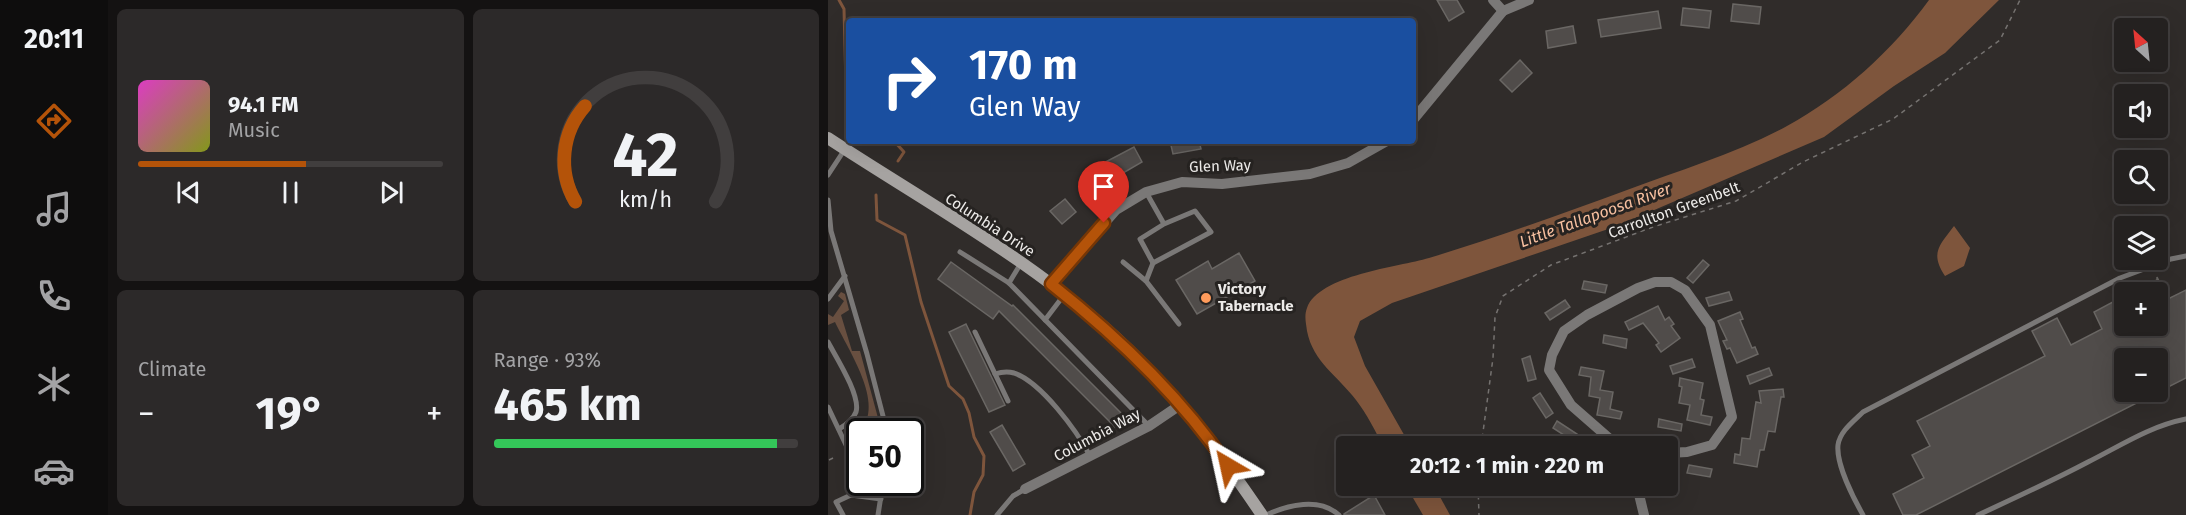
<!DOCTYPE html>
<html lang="en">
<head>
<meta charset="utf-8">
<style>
  body { margin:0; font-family:"Fira Sans",sans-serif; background:#2c2929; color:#f1f3f6; height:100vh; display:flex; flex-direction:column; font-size:22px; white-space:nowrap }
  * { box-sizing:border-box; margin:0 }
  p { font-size:20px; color:#a3a3a5 }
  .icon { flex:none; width:33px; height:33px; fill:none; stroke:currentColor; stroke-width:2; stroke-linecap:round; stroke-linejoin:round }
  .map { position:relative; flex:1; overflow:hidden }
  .panel { display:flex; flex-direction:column; gap:9px; padding:9px; background:#141212; width:720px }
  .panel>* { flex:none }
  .hud { position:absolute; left:18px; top:18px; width:570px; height:126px; border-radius:6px; box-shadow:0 6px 24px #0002,0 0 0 2px #413e3e; background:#1a4fa0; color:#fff; overflow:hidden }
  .needle { width:39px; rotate:333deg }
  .tools { position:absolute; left:1286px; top:18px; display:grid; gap:12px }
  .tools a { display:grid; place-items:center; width:54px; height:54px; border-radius:6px; background:#242120; box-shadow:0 6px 24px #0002,0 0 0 2px #413e3e; font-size:30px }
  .speed { position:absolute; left:18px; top:418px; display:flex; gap:12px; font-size:30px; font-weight:700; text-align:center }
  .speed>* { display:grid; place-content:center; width:78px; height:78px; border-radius:50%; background:#242120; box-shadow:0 6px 24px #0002,0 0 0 2px #413e3e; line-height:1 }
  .speed .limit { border:3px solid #111; border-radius:9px; background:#fff; color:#111 }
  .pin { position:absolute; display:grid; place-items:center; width:51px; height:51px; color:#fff; margin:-62px -26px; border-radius:50% 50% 50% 0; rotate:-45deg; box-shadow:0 0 6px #0007 }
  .pin .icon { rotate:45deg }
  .me { position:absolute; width:66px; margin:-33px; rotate:324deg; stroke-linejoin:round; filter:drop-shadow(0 0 4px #0008) }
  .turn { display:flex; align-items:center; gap:21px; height:126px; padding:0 24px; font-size:27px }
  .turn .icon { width:78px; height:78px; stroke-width:2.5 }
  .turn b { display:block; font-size:42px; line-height:51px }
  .big { font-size:45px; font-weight:700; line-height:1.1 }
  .panel .tile { flex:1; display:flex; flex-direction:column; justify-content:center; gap:9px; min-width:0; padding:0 21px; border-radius:9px; background:#2c2929 }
  .panel .dial { align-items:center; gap:0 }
  .dial svg { height:156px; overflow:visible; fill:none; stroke:#413e3e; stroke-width:7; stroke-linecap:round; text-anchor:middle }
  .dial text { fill:#f1f3f6; stroke:none }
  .song { display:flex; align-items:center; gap:18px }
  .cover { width:72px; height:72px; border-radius:9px; background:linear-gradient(135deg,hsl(310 70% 55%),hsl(70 70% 35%)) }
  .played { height:6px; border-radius:3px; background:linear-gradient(90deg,#b45309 55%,#413e3e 55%) }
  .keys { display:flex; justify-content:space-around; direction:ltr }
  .heat { display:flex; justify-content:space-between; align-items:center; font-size:33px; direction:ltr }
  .charge { height:9px; border-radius:4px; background:linear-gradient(90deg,#34c759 93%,#413e3e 0) }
  .panel .tiles { flex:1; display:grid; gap:9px; grid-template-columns:repeat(2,1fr) }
  .trip { position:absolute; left:508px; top:436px; width:342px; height:60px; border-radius:6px; background:#242120; box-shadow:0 6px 24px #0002,0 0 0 2px #413e3e; font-weight:700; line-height:60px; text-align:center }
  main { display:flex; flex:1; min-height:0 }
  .tabs { display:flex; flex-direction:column; width:108px; justify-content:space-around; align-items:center; background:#0e0d0d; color:#a3a3a5 }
  .tabs .icon { width:42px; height:42px }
  .tabs .active { color:#b45309 }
  .tabs b { font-size:27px; color:#f1f3f6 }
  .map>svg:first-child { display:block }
  .green { fill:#684f40 }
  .water { fill:#7e553c }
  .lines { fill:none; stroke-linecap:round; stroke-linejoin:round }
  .stream { stroke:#7e553c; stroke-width:3 }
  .building { fill:#504c4a; stroke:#6a6764; stroke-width:1.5; fill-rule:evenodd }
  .path { stroke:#757270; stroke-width:1.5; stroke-dasharray:4.5 4.5; stroke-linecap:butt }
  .service { stroke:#7a7877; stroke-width:5 }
  .minor { stroke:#7a7877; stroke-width:10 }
  .secondary { stroke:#a6a3a1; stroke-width:12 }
  .route-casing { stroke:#753606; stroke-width:15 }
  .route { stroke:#b45309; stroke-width:10 }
  .poi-dot { fill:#ff9b5b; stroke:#262321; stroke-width:2 }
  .labels { text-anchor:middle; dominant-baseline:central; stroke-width:6; stroke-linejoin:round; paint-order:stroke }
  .street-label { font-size:15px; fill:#edebe9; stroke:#262321 }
  .poi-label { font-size:15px; font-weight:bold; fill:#edebe9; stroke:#262321; text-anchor:start }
  .water-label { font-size:16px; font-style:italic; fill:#f6bf9f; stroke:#262321 }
</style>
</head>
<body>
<main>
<nav class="tabs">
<b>20:11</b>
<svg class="icon active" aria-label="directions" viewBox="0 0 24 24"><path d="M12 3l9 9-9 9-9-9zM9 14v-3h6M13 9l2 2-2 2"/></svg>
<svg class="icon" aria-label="music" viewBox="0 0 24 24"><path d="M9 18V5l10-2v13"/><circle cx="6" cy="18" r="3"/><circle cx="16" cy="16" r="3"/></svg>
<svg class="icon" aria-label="phone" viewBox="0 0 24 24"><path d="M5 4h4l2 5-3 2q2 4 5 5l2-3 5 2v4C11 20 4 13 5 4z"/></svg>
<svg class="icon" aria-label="climate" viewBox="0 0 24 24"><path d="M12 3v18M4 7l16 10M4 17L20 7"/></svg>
<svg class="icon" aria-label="car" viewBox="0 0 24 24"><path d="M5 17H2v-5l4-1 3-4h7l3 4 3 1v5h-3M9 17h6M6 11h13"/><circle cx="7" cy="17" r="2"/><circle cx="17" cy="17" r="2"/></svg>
</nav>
<section class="panel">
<div class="tiles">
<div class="tile">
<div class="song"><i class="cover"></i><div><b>94.1 FM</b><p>Music</p></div></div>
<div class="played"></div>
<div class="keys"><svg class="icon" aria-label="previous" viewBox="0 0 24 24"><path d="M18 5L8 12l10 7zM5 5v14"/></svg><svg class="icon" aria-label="pause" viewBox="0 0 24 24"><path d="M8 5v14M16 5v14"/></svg><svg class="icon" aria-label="next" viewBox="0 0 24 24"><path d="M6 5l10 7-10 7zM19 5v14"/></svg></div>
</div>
<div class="tile dial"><svg viewBox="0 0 100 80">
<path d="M14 69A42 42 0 1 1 86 69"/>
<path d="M14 69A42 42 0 0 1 19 20" stroke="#b45309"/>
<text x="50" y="56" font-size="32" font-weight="700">42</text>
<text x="50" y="72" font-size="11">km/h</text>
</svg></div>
<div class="tile"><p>Climate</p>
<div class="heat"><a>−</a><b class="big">19°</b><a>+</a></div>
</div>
<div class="tile"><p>Range · 93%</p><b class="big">465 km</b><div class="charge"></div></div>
</div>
</section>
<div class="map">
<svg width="1358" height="515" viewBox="0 0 1358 515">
  <rect width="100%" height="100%" fill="#302c2a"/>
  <path class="green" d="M13 292 17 294 21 310 13 315 24 351H32L50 418 42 421V432H32L31 439 28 432 21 435 19 433 25 426 32 431C58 404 20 350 7 322L0 325V314L5 317 16 301 10 296Z"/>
  <g class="water">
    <path d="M1101 0H1171L1117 53 1066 86 996 137 789 226 564 303 532 321 526 337 537 366 583 447H556C547 431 539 414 528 400 510 376 485 362 479 331 478 323 476 316 479 308 491 275 570 267 601 258 668 238 733 214 799 190 852 170 909 153 959 126 1014 96 1064 51 1101 0Z"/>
    <path d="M1126 226 1142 248 1136 266 1117 276C1102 253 1111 246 1126 226Z"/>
    <path d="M578 486H606L622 515H595Z"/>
  </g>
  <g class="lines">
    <g class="stream">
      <path d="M11 0 16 9 18 87 21 91"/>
      <path d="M66 141 76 152 70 161"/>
      <path d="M48 195 49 220 77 235 93 302 121 386 135 399 141 413 146 437 156 456 155 475 146 492 142 515"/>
    </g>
  </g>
  <g class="building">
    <path d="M609 0H629L636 12 621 21Z"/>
    <path d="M905 4 933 7 931 24 903 21Z"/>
    <path d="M855 8 883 11 881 28 853 25Z"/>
    <path d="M830 11 833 28 773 37 770 20Z"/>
    <path d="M745 26 748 43 720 48 718 31Z"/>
    <path d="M692 60 704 73 684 92 672 80Z"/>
    <path d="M342 141H371L373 149 345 154Z"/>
    <path d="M306 147 314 162 290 176 287 171 266 190 254 177 268 164 270 166Z"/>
    <path d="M237 199 248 212 234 224 222 211Z"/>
    <path d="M411 253 427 281 369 314 348 280 380 261 384 269Z"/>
    <path d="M875 260 881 265 865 283 859 278Z"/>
    <path d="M123 262 184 306 185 305 297 417 287 427 171 311 165 319 110 279Z"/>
    <path d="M1329 277 1340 299 1358 290V378L1088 515H1075L1065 494 1096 478 1084 455 1102 446 1089 421 1217 356 1204 331 1229 318 1243 345 1274 329 1266 312 1296 296V326H1329V292H1304L1329 280ZM1296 358H1329V392H1296Z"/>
    <path d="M756 281 779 285 777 293 754 289Z"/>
    <path d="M901 292 904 300 881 306 878 298Z"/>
    <path d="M737 300 742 307 722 320 717 313Z"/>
    <path d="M830 306 837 320 841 317 846 324 843 326 852 338 833 352 828 345 831 343 815 323 801 330 797 322Z"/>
    <path d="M912 312 915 319 912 320 924 348 927 347 930 354 909 363 902 348 899 349 895 341 899 340 890 321Z"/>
    <path d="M138 324 177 405 161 412 121 332Z"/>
    <path d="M776 335 799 339 798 348 775 343Z"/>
    <path d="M702 356 708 379 700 381 694 359Z"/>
    <path d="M864 359 867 367 845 374 842 366Z"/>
    <path d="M753 367 776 371 772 390 785 392 782 409 794 412 792 419 769 415 772 398 761 396 763 377 751 375Z"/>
    <path d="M941 368 944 375 922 384 919 376Z"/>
    <path d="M852 378 875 383 872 399 876 400 873 415 884 417 882 425 859 420 862 405 851 403 854 387 851 386Z"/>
    <path d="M955 389 956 397H953L947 432 940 431 936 450H932L929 467 906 463 907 454 912 455 914 438 922 439 928 402 933 403 931 391Z"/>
    <path d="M712 393 725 413 718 418 705 398Z"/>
    <path d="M831 419 854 424 853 431 830 427Z"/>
    <path d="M729 421 749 434 745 441 725 428Z"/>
    <path d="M174 425 197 464 185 471 162 432Z"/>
    <path d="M861 465 884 469 882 477 859 473Z"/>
    <path d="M546 495 557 515H516V514Z"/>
  </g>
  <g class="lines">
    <g class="path">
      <path d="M653 447 665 358 667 317 675 296 723 265 825 227 908 201 975 162 1065 119 1172 40 1192 0"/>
      <path d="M1 460 7 457"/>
      <path d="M650 486 651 515"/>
    </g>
    <g class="service">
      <path d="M0 175 17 149"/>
      <path d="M318 192 336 224 312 239 325 263 383 232 367 211 336 224"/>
      <path d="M0 200 3 231 39 354 55 416 57 432"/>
      <path d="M132 252 181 283 321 426"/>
      <path d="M295 262 318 281 351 324"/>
      <path d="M318 281 325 263"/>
      <path d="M181 283 193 263"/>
      <path d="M0 299 17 276"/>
      <path d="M217 320 236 295"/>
      <path d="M147 332 180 401"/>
      <path d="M0 342C8 357 33 396 28 412 25 420 18 425 11 429"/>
      <path d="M167 374C173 372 179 371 186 373 213 382 249 431 262 456"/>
      <path d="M0 407 28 466 32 468"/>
      <path d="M15 515 8 502 23 495 53 499"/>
      <path d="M50 515 55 483"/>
      <path d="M169 515 185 496 197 489"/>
      <path d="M438 515C460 505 491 497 511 515"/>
      <path d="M1035 515C1026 499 1008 464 1010 445 1012 431 1026 421 1035 412L1292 278 1343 259 1358 256"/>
      <path d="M1150 515C1187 498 1224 481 1260 462 1292 446 1322 426 1358 419"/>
    </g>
    <g class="minor">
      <path d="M665 0 675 11"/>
      <path d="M585 120 675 11 701 0"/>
      <path d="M223 284 288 210 318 192 354 182 394 184 482 174 520 163 559 141"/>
      <path d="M791 447 743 405 721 370 724 355 736 331 759 315 810 288 827 282H843L857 290 882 325 904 417 884 445 859 452 840 453"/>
      <path d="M809 486 816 515"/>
      <path d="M197 489 321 426 352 405"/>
    </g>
    <path class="secondary" d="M0 138C102 205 212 264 300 349 352 399 394 456 434 515"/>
  </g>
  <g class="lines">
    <g class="route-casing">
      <path id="route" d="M276 223 223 284C289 336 352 396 400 466"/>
    </g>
    <use href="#route" class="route"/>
  </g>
  <circle class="poi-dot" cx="378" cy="298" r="6"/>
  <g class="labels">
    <g class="street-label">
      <text transform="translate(392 166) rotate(-2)">Glen Way</text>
      <text transform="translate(846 210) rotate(-20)">Carrollton Greenbelt</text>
      <text transform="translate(162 225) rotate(33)">Columbia Drive</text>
      <text transform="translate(269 435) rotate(-28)">Columbia Way</text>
    </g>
    <g class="poi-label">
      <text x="390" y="289">Victory<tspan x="390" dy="17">Tabernacle</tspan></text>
    </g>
    <g class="water-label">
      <text transform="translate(767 215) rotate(-20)">Little Tallapoosa River</text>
    </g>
  </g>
</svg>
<div class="tools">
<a><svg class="needle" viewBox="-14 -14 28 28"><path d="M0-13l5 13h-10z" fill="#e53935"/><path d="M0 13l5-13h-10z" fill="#a3a3a5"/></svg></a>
<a><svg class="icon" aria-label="sound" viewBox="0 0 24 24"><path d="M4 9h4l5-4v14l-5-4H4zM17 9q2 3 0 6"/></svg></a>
<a><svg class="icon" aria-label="search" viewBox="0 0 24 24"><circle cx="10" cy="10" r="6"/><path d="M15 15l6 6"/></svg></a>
<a><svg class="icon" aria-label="layers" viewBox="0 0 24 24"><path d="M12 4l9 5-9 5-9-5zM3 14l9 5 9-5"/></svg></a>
<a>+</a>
<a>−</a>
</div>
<div class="speed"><div class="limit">50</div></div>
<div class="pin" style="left:276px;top:223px;background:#d93025"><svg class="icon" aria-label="arrive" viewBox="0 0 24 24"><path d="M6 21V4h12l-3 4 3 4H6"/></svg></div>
<svg class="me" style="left:400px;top:466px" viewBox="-20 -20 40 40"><path d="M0-17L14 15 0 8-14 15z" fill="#b45309" stroke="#fff" stroke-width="4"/></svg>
<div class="trip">20:12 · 1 min · 220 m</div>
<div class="hud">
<div class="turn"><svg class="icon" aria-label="right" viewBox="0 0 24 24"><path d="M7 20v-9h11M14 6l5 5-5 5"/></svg><div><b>170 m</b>Glen Way</div></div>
</div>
</div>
</main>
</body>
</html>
